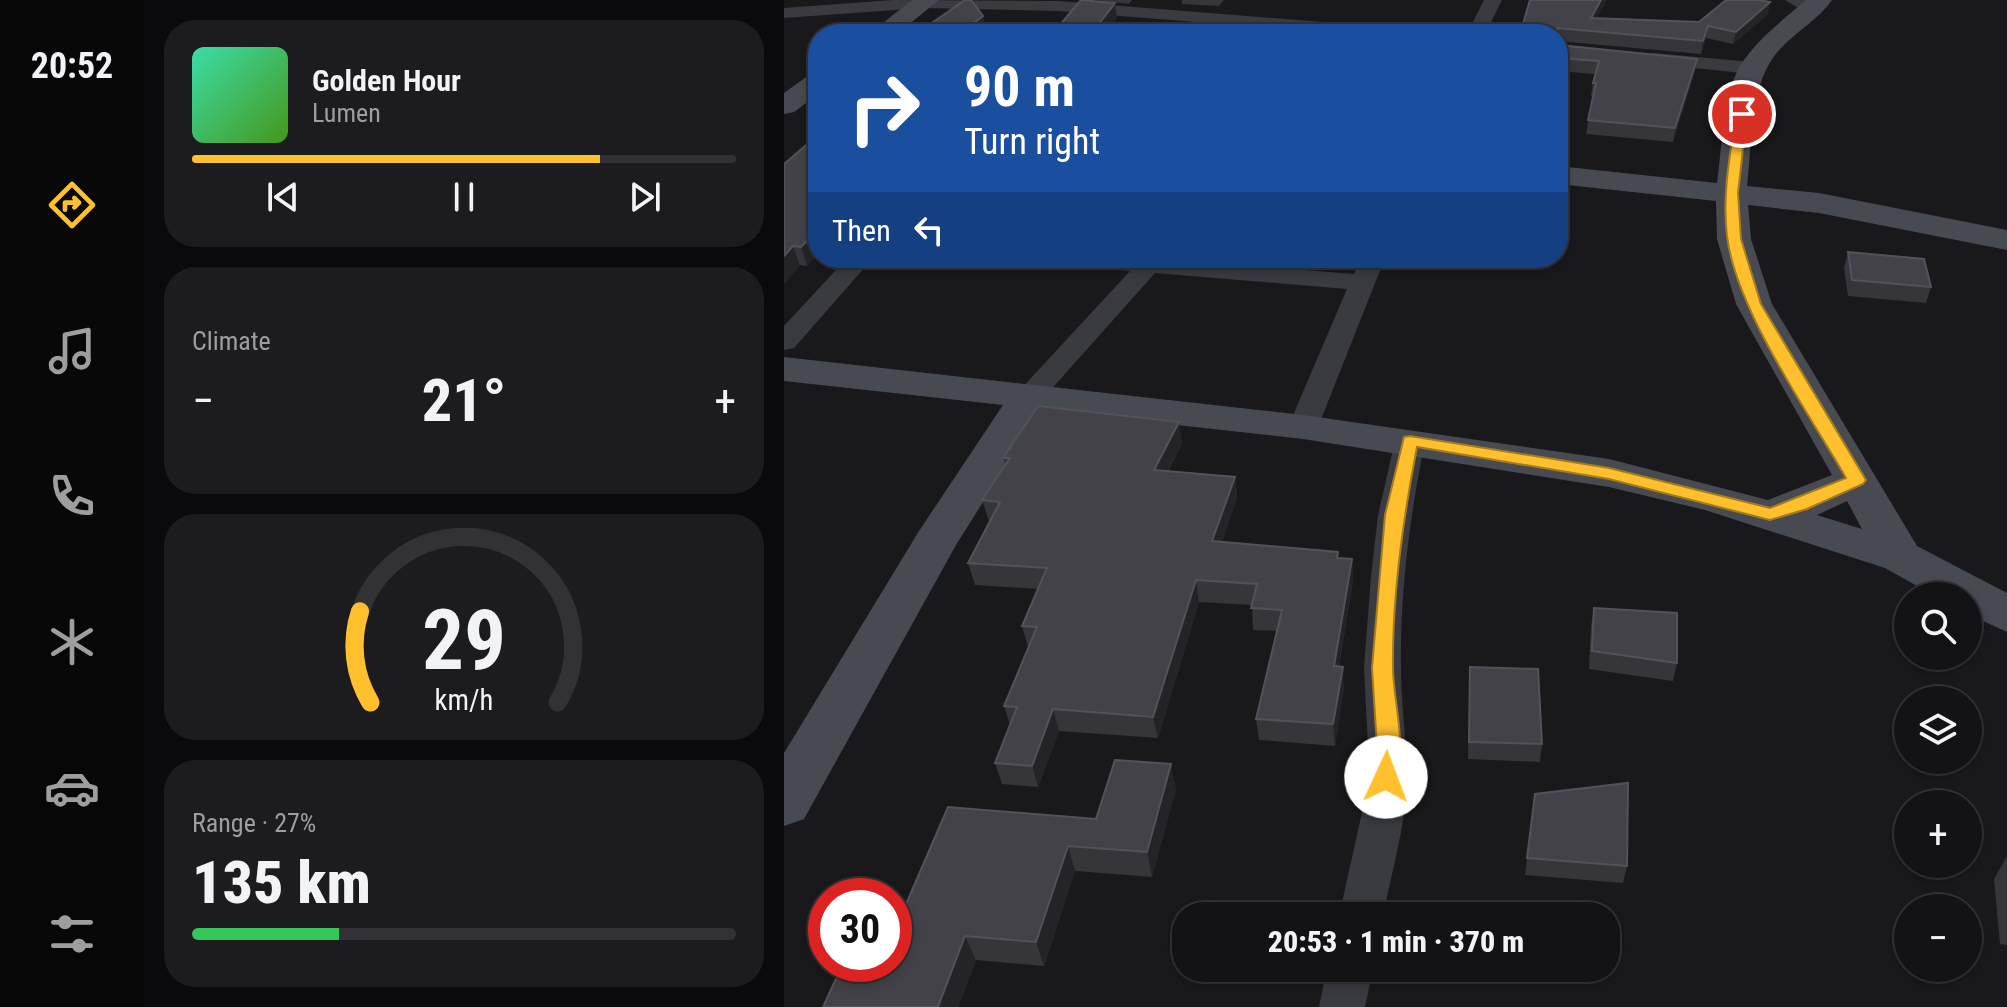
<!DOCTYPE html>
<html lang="en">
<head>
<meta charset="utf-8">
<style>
  body { margin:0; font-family:"Roboto Condensed",sans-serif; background:#1c1c1e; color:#f1f3f6; height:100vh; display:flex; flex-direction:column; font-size:30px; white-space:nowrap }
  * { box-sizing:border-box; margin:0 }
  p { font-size:26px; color:#9d9ea0 }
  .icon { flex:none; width:44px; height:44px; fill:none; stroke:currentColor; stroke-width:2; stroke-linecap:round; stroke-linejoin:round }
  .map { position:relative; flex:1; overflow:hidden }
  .details { display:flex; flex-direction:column; gap:20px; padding:20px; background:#0a0a0c; width:640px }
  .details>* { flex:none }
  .guide { position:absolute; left:24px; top:24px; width:760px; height:244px; border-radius:32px; box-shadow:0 4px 12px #0003,0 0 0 2px #323234; background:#1a4fa0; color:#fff; overflow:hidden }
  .buttons { position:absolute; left:1110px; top:582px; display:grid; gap:16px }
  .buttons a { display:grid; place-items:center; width:88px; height:88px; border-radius:50%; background:#131315; box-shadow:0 4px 12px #0003,0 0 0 2px #323234; font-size:40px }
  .speed { position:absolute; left:24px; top:878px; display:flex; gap:16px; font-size:40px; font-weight:700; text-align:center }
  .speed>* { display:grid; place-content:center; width:104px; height:104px; border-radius:50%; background:#131315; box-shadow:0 4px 12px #0003,0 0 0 2px #323234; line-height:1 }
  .speed .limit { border:12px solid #d22; background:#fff; color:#111 }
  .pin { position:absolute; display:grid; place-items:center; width:68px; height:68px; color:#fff; margin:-34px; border:4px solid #fff; border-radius:50%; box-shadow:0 2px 8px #0007 }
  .me { position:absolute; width:88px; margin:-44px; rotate:2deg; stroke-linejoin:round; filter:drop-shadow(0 0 6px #0008) }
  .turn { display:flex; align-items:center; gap:28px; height:168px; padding:0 24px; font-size:36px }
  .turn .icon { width:104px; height:104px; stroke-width:2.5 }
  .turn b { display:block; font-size:56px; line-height:68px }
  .then { display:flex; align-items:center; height:76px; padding:0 24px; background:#0003; gap:16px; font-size:30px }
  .big { font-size:60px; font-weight:800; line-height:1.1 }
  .details .tile { flex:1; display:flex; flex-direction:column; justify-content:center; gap:12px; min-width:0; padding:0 28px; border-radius:32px; background:#1c1c1e }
  .details .dial { align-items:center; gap:0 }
  .dial svg { height:208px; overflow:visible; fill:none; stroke:#323234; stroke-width:7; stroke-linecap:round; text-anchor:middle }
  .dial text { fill:#f1f3f6; stroke:none }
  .song { display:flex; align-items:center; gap:24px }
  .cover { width:96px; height:96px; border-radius:12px; background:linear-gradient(135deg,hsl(160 70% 55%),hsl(100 70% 35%)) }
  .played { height:8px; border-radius:4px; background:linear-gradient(90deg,#ffc02e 75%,#323234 75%) }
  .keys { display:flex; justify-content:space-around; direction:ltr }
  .heat { display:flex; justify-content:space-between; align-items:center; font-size:44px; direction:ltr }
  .charge { height:12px; border-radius:6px; background:linear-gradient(90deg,#34c759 27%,#323234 0) }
  .trip { position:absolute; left:388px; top:902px; width:448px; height:80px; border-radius:32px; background:#131315; box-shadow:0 4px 12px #0003,0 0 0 2px #323234; font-weight:800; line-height:80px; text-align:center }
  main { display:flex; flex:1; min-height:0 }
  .menu { display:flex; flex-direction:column; width:144px; justify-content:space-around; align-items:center; background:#080808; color:#9d9ea0 }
  .menu .icon { width:56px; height:56px }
  .menu .active { color:#ffc02e }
  .menu b { font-size:36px; color:#f1f3f6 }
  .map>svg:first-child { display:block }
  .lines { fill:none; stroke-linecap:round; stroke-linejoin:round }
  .street { fill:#3a3b41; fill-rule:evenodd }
  .secondary { fill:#484a51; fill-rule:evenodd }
  .wall { fill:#35353a }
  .shaded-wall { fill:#242428 }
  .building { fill:#424248; stroke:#52535a; stroke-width:2 }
  .route { fill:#ffc02e; stroke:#a67d1e; stroke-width:2 }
</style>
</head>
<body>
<main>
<nav class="menu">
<b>20:52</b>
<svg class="icon active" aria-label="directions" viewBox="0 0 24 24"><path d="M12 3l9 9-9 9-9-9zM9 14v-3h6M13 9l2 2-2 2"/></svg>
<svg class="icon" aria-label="music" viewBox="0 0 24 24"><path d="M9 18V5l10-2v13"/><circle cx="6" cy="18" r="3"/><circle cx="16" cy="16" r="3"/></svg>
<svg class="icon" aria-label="phone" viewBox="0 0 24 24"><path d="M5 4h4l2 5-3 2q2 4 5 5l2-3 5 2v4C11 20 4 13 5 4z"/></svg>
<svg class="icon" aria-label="climate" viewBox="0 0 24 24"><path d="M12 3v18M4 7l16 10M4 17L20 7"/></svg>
<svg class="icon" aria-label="car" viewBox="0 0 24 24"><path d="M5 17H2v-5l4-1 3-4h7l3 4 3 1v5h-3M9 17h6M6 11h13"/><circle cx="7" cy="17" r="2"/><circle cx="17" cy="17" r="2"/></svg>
<svg class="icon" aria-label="filters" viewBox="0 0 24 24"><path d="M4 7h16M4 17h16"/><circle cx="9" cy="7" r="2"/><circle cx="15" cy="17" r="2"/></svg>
</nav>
<section class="details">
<div class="tile">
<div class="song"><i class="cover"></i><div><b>Golden Hour</b><p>Lumen</p></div></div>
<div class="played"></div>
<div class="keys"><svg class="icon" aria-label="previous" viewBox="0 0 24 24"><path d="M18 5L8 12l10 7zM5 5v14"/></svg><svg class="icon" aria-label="pause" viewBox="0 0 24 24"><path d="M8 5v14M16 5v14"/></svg><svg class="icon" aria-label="next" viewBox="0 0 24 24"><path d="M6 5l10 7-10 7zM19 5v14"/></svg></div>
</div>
<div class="tile"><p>Climate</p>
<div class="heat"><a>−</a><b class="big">21°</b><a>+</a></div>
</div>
<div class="tile dial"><svg viewBox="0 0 100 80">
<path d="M14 69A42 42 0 1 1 86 69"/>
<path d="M14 69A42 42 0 0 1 10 34" stroke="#ffc02e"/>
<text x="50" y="56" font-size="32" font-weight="700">29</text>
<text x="50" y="72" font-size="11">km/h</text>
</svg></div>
<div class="tile"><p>Range · 27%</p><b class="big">135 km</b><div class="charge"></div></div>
</section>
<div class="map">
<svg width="1223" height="1007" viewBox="0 0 1223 1007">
  <rect width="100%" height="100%" fill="#19191c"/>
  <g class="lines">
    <g class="street">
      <path d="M109 0 275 1 626 29 635 34H559L275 11 139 8 0 18V8Z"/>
      <path d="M700 0H718L701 34H683Z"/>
      <path d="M1001 0H1022L1035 10 1026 15Z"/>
      <path d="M869 53 968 62 978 68 968 74 862 63 860 59 862 55Z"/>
      <path d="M63 258H89L10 348 0 350V326Z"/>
      <path d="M267 258H369L570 274 577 258H601L534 427 530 433 519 436 508 433 504 427 563 289 371 273 255 403 245 406 235 403 231 397 235 391 346 271 279 265 270 263Z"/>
      <path d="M626 432 637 434 641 441C626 515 616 591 617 667 617 714 626 760 621 807 616 844 606 880 599 916H555L579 808 584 746 580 668 587 576 594 515 611 441 615 434Z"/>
      <path d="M543 968H589L581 1007H535Z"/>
    </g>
    <g class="secondary">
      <path d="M128 0H155L113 34H85Z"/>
      <path d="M1022 0H1048C1035 19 1013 31 997 48 964 83 969 140 963 186L1035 193 1223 230V250L1035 213 964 205 967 239 988 304 1133 546 1223 593V632L1184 614V596H1151L1101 568 921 510 825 487 519 439 257 410 172 545 20 819 0 826V753L135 531 219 405 0 381V357L519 415 825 459 984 500 1048 475 952 304 933 239 932 201 774 184V166L933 183C938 149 939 95 956 66 972 40 999 20 1022 0ZM1063 501 1078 529 1033 515Z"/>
      <path d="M34 73V94L10 112 0 114V93L25 75Z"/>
    </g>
  </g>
  <g class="wall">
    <path d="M312 0H348L345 4Z"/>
    <path d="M398 0H440L435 6 398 4Z"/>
    <path d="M984 14 949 44 922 38 917 54 774 41 775 45 911 71 889 142 802 134 809 96H807L809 83 811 74 774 71V34H736L813 18 915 22Z"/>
    <path d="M34 135 23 266 16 265 0 284Z"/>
    <path d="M1064 252 1147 287 1142 303 1064 296 1060 268Z"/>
    <path d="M398 443 384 472 451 477 453 498 438 542 568 559 569 581 555 666 560 688 551 746 475 740 472 719 493 631 469 630 468 605 415 602 374 738 275 731 254 787 218 784 211 763 226 725 220 706 244 647 238 626 254 589 191 585 184 563 206 521H205L198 500 221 465 219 458Z"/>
    <path d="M810 608 893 663 889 681 805 669 807 626Z"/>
    <path d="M686 667 758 744 756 762 684 759Z"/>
    <path d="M392 789 368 877 291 871 260 966 192 960 174 1007H39L92 973 312 819Z"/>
    <path d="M751 794 843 866 839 883 741 875Z"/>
    <path d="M1223 856V945L1216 944 1210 879Z"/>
  </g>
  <g class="shaded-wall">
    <path d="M817 0H823L806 30 807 18Z"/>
    <path d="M986 2 984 14 949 44 952 32Z"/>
    <path d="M331 3 333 19 322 34H307Z"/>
    <path d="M199 16 203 32 200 34H175Z"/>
    <path d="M924 26 922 38 917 54 919 41Z"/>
    <path d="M913 59 911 71 889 142 891 128Z"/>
    <path d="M34 230V255L23 266 17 247Z"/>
    <path d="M9 246 16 265 0 284V256Z"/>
    <path d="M395 422 398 443 373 492 370 470Z"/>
    <path d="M451 477 453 498 431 563 428 541Z"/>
    <path d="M568 559 569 581 551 688 550 666Z"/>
    <path d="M412 580 415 602 374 738 369 717Z"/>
    <path d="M559 667 560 688 551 746 549 724Z"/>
    <path d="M269 709 275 731 254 787 248 766Z"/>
    <path d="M387 764 392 789 368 877 363 852Z"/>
    <path d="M284 846 291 871 260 966 252 942Z"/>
    <path d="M181 936 192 960 174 1007H154Z"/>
  </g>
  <g class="building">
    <path d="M181 0H187L199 16 175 34H132Z"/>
    <path d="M297 0 331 3 307 34H268Z"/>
    <path d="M746 0H817L807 18 915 22 942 0H975L986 2 952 32 924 26 919 41 773 28 774 34H736Z"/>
    <path d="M513 32 547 34H512Z"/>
    <path d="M774 38 775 45 913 59 891 128 804 120 812 83H809L815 61 774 58Z"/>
    <path d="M34 135V230L17 247 9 246 0 256V164Z"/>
    <path d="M1064 252 1140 259 1147 287 1068 280Z"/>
    <path d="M254 406 395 422 370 470 451 477 428 541 554 552 553 558 568 559 550 666 559 667 549 724 472 719 498 610 467 608 473 584 412 580 369 717 269 709 248 766 211 763 233 707 220 706 253 627 238 626 263 568 184 563 216 502 198 500 226 458H219Z"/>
    <path d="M810 608 893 613V663L808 651Z"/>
    <path d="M686 667 754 669 758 744 685 742Z"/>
    <path d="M331 760 387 764 363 852 284 846 252 942 181 936 154 1007H39L56 970 92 973 96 964H110V932L164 807 312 819Z"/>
    <path d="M844 783 843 866 743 858 751 794Z"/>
  </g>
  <path class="route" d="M958 111 963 114 954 193 957 239 977 304 1082 480 1079 484 1023 509 986 520 825 479 633 447C619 519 608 594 609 668 609 700 625 754 610 783L602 786 594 783 591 777 593 746 588 668 601 515 620 437 626 436 825 468 986 508 1062 478C1024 412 952 310 943 236 938 195 946 155 952 114Z"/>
</svg>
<div class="buttons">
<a><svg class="icon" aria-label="search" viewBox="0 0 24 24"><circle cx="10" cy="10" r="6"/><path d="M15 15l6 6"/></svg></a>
<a><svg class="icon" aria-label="layers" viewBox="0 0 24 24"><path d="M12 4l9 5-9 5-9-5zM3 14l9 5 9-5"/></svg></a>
<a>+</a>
<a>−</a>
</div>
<div class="speed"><div class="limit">30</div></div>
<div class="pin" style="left:958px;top:114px;background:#d93025"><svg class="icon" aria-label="arrive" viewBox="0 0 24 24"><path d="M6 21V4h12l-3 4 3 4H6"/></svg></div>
<svg class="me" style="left:602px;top:777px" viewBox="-20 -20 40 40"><circle r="19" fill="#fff"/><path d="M0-13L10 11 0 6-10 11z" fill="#ffc02e"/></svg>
<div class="trip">20:53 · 1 min · 370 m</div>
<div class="guide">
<div class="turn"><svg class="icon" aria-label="right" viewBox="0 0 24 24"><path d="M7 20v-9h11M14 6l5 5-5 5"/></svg><div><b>90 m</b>Turn right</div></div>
<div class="then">Then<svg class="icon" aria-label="left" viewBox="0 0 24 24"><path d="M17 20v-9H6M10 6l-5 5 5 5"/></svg></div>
</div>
</div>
</main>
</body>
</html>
